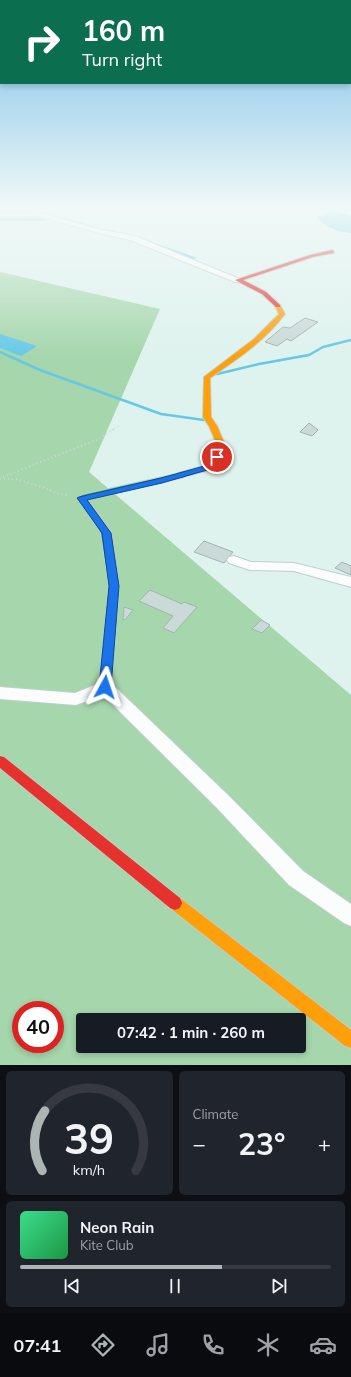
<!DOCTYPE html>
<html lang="en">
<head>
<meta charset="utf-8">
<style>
  body { margin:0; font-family:Mulish,sans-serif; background:#20242c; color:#f1f3f6; height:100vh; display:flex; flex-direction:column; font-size:15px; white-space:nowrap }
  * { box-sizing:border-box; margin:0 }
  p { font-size:13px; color:#9ea1a6 }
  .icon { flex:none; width:22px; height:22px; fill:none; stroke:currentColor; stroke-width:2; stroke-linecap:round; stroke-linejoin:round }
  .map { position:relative; height:1065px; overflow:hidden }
  .panel { display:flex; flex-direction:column; gap:6px; padding:6px; background:#0d0f14; flex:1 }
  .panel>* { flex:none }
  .guide { position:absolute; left:0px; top:0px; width:351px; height:84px; box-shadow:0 2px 6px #0003; background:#0b6e4f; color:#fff; overflow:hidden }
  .speed { position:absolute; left:12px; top:1001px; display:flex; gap:8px; font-size:20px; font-weight:700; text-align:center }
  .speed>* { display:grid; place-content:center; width:52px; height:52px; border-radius:50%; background:#171b24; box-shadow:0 2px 6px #0003; line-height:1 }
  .speed .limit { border:6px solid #d22; background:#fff; color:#111 }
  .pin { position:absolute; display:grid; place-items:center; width:34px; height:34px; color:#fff; margin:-17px; border:2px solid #fff; border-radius:50%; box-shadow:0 1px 4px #0007 }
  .me { position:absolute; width:44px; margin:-22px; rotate:5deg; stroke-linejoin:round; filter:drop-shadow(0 0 3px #0008) }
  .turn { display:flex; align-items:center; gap:14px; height:84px; padding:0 16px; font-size:18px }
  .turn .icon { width:52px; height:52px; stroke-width:2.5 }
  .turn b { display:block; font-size:28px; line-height:34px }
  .big { font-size:30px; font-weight:700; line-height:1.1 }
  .panel .widget { flex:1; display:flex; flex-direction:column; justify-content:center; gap:6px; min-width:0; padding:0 14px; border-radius:6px; background:#20242c }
  .panel .dial { align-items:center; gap:0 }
  .dial svg { height:104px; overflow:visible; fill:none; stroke:#363941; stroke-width:7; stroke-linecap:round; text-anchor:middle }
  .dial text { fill:#f1f3f6; stroke:none }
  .song { display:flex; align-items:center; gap:12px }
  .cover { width:48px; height:48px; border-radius:6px; background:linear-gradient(135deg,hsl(150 70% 55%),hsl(140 70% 35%)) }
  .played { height:4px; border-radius:2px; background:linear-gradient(90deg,#acb4b4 65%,#363941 65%) }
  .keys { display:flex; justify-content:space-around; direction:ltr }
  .heat { display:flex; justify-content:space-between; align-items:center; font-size:22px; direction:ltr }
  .panel .tiles { flex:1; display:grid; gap:6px; grid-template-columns:1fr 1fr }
  .widget:last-child { grid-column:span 2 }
  .trip { position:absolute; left:76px; top:1013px; width:230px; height:40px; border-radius:4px; background:#171b24; box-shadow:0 2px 6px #0003; font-weight:700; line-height:40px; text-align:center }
  .dock { display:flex; height:64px; justify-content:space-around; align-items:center; background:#090b0e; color:#9ea1a6 }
  .dock .icon { width:28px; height:28px }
  .dock .active { color:#acb4b4 }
  .dock b { font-size:18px; color:#f1f3f6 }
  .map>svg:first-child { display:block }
  .forest { fill:#a5d6ac; fill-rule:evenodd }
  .water { fill:#66c8e7 }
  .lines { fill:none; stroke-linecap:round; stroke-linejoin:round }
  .stream { stroke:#66c8e7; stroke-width:2.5 }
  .canal { fill:#66c8e7; fill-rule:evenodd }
  .building { fill:#cadad9; stroke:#a3b3b2 }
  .street-casing { stroke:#bfcfcc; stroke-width:2 }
  .fast-casing { stroke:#bfcfcc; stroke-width:2 }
  .slow-casing { stroke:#bfcfcc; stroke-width:2 }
  .jam-casing { stroke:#bfcfcc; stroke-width:2 }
  .path-far1 { stroke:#d0d6d5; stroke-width:1.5; stroke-dasharray:0.5 2; stroke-linecap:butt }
  .path { stroke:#d0d6d5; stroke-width:2; stroke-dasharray:1 3; stroke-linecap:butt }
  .street { fill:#fafdfc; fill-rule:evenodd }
  .fast { fill:#30b455; fill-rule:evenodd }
  .slow { fill:#ff9f0a; fill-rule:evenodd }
  .jam { fill:#e5322d; fill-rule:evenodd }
  .route { fill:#1a73e8; stroke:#114b97 }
</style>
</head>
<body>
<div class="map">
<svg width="351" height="1065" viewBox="0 0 351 1065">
  <rect width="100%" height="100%" fill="#def2ee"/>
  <path class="forest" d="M0 272 160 309 89 472 351 695V1065H0ZM21 1010H55V1044H21ZM83 1020H299V1046H83Z"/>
  <g class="water">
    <path d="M332 211H338L351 216V233C337 232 326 227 317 217Z"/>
    <path d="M0 334 37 346 21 356 0 348Z"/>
  </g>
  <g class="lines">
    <g class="stream">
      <path d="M0 352 40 370 161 414 204 420"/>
      <path d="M217 374 259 364 309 355 323 347 351 340"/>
    </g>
    <g class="canal">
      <path d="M54 215 96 227 97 228 94 230 52 218V216Z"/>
      <path d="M0 217H46L49 219 46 221H0Z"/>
      <path d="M131 236H135L197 258 191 259 131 238Z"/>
    </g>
  </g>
  <g class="building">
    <path d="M305 318 318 322 291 341 287 339 277 346 265 342 283 327 290 328Z"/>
    <path d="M309 423 318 430 312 436 300 432Z"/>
    <path d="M204 541 233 552 224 563 194 552Z"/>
    <path d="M342 562 351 566V575L335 568Z"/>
    <path d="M150 590 182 604 184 602 197 607 174 633 163 628 173 616 139 601Z"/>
    <path d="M124 607 133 610 125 620 123 619Z"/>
    <path d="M261 620 270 625 262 633 252 629Z"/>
  </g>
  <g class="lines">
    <g class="street-casing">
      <g id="street">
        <path d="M37 212 98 229 135 236 242 280 238 282H235L130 240 95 232 37 216 0 217V213Z"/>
        <path d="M234 556 251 562 294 563 351 577V587L294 571 250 570 229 563 227 560 229 557Z"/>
        <path d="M105 681 111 683 229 796 303 871 351 904V926L344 923 289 885 217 808 103 695 76 705 0 699V687L75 693Z"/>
      </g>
    </g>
    <g class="fast-casing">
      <path id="fast" d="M181 473 185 475 184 477 87 499 111 533 119 586 111 687 109 690 105 691 101 690 99 687 109 586 101 533 78 498 82 495Z"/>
    </g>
    <g class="slow-casing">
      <g id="slow">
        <path d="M278 304 280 305 285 314C265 341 237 359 210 378L211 417 217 426 226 447 215 467 214 469 181 477H178L177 475 178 473 208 465 218 447 209 426 203 417 204 377 254 339 279 314 275 306Z"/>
        <path d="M175 896 180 898 351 1030V1048L345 1046 170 908 168 903 170 898Z"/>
      </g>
    </g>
    <g class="jam-casing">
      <g id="jam">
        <path d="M332 250 334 251V253L313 257 243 280 266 292 280 305V307H276L262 294 235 280 310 255Z"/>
        <path d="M0 756 4 757 180 898 182 903 180 908 175 910 170 908 0 768Z"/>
      </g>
    </g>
    <path class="path-far1" d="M112 430 120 425"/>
    <g class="path">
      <path d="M3 477 96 440 114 429"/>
      <path d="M0 479C14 477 34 484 47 489 54 492 60 495 68 495"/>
    </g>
    <use href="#street" class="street"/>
    <use href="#fast" class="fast"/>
    <use href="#slow" class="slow"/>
    <use href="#jam" class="jam"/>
  </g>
  <linearGradient id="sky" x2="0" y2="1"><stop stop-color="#74bce8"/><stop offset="0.58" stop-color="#f0f9f7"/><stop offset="1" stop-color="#f0f9f7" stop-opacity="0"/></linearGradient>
  <rect width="351" height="357" fill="url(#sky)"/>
  <path class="route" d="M214 455H219L221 457 214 468 162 483 87 500 111 533 119 586 111 687 109 690 105 692 101 690 99 687 109 586 102 533 77 498 79 497 161 478 208 465Z"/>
</svg>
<div class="speed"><div class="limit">40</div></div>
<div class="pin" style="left:217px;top:457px;background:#d93025"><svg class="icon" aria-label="arrive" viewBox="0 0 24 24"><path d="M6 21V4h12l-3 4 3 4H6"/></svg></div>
<svg class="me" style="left:105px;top:687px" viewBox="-20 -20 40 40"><path d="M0-17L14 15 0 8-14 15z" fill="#1a73e8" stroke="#fff" stroke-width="4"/></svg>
<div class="trip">07:42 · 1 min · 260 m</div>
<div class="guide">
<div class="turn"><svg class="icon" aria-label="right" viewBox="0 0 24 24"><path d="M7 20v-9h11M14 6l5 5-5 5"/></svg><div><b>160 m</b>Turn right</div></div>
</div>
</div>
<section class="panel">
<div class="tiles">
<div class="widget dial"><svg viewBox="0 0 100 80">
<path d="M14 69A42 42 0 1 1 86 69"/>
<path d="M14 69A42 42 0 0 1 16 23" stroke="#acb4b4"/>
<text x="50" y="56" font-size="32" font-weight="700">39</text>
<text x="50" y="72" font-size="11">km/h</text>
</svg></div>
<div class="widget"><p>Climate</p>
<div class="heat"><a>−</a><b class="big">23°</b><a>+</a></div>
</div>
<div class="widget">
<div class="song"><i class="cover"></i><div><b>Neon Rain</b><p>Kite Club</p></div></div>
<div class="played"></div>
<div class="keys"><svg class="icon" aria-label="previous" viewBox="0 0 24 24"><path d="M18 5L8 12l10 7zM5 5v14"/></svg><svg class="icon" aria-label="pause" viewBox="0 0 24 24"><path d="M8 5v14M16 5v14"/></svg><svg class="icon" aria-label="next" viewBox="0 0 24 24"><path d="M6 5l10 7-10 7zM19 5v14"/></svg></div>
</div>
</div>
</section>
<nav class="dock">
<b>07:41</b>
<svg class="icon active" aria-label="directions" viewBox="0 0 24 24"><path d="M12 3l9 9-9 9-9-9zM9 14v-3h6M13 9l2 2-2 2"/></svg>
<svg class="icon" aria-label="music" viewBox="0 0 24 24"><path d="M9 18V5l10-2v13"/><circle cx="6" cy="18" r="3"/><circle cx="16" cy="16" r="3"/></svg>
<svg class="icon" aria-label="phone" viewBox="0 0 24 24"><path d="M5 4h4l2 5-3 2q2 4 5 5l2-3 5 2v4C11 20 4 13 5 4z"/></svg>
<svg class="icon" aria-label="climate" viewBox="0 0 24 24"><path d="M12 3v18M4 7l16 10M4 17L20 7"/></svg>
<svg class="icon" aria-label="car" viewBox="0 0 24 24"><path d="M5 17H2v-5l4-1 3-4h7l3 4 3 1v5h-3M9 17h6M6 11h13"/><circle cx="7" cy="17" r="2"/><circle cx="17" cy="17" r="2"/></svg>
</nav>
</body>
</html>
